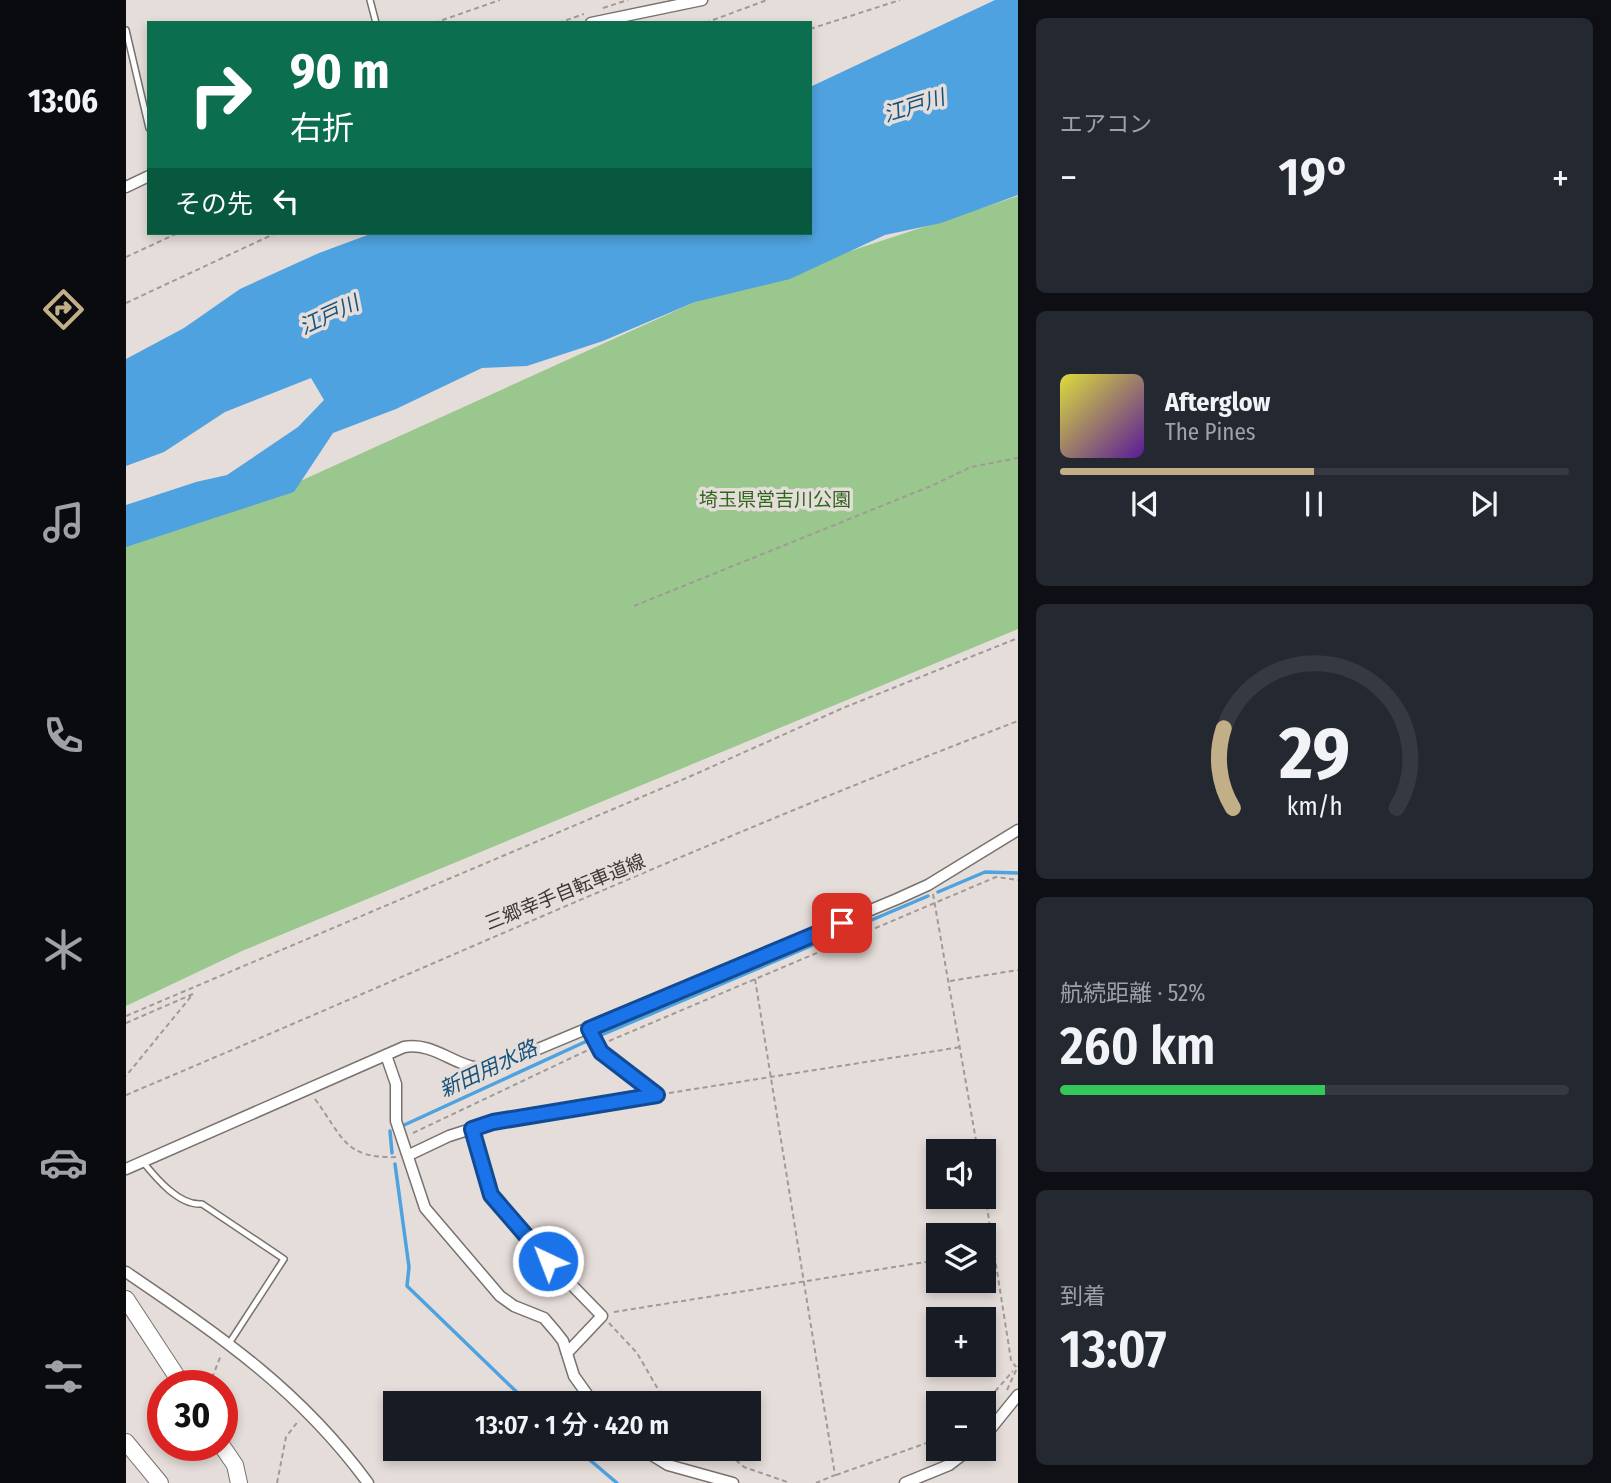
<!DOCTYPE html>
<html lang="ja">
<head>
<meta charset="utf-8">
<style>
  body { margin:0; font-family:"Fira Sans Condensed","Noto Sans JP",sans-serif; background:#242831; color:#f1f3f6; height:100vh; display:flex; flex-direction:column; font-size:26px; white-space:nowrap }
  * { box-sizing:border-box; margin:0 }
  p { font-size:23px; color:#9ea1a6 }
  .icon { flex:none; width:38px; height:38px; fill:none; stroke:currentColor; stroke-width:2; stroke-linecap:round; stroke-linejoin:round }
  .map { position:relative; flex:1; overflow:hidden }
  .drawer { display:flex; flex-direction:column; gap:18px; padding:18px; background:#0d0f14; width:593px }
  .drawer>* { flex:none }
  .banner { position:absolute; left:21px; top:21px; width:665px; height:214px; border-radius:0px; box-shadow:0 4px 10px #0003; background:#0b6e4f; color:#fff; overflow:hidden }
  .fabs { position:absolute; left:800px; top:1139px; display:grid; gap:14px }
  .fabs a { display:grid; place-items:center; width:70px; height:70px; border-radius:0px; background:#171b24; box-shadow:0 4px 10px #0003; font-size:35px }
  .speed { position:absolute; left:21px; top:1370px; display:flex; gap:14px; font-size:35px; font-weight:700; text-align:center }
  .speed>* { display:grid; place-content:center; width:91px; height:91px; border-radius:50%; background:#171b24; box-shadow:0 4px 10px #0003; line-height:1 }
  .speed .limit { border:10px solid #d22; background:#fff; color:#111 }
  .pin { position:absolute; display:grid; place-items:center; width:60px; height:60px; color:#fff; margin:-30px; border-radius:14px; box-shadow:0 4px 10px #0006 }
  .me { position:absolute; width:77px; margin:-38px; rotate:317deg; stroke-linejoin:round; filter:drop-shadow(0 0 5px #0008) }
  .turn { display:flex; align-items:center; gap:24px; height:147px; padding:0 28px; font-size:32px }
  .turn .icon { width:91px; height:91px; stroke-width:2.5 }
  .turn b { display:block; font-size:49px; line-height:60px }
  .then { display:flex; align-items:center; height:66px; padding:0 28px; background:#0003; gap:14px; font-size:26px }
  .big { font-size:52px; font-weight:600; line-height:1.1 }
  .drawer .tile { flex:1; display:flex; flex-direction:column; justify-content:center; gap:10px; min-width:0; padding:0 24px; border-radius:10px; background:#242831 }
  .drawer .dial { align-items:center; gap:0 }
  .dial svg { height:182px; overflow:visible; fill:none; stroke:#363941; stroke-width:7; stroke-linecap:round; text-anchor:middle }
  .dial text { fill:#f1f3f6; stroke:none }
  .song { display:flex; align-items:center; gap:21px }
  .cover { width:84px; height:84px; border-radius:10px; background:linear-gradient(135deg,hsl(60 70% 55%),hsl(270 70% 35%)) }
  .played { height:7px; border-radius:4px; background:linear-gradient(90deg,#c2af87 50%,#363941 50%) }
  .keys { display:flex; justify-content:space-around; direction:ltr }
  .heat { display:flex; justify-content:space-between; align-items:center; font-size:38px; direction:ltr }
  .charge { height:10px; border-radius:5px; background:linear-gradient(90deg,#34c759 52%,#363941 0) }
  .trip { position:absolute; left:257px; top:1391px; width:378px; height:70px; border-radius:0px; background:#171b24; box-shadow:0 4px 10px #0003; font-weight:600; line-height:70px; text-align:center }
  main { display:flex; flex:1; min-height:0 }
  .tabs { display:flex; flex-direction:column; width:126px; justify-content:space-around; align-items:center; background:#090b0e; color:#9ea1a6 }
  .tabs .icon { width:49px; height:49px }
  .tabs .current { color:#c2af87 }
  .tabs b { font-size:32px; color:#f1f3f6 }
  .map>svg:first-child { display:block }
  .green { fill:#9ac78e }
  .water { fill:#4fa2e0 }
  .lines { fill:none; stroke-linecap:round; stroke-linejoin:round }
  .stream { stroke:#4fa2e0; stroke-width:3.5 }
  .lane-casing { stroke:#78716d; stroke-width:8 }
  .street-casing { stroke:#78716d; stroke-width:13 }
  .secondary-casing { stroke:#78716d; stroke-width:18 }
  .path { stroke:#a09a97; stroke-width:2; stroke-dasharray:5 3.5; stroke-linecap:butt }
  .lane { stroke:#fff; stroke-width:5 }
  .street { stroke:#fff; stroke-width:10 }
  .secondary { stroke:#fff; stroke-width:16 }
  .route-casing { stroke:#114b97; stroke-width:18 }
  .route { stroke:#1a73e8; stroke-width:12 }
  .labels { text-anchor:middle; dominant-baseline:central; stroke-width:7; stroke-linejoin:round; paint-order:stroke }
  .park-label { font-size:19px; fill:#2f671c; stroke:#e5ddd9 }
  .street-label { font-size:19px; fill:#3b3836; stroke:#e5ddd9 }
  .water-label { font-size:21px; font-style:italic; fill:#16537c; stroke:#e5ddd9 }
</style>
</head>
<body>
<main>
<nav class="tabs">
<b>13:06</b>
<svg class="icon current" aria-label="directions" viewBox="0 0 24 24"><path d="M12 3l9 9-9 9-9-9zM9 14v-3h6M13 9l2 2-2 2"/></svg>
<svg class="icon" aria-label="music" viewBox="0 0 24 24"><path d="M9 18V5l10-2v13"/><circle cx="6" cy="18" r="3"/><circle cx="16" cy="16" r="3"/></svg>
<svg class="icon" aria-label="phone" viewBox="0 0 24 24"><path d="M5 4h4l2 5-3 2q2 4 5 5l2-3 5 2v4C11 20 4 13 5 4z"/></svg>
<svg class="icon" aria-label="climate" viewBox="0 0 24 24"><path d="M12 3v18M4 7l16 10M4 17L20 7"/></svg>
<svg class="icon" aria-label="car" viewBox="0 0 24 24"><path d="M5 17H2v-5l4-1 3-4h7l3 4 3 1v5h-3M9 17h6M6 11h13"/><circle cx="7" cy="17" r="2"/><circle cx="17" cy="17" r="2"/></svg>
<svg class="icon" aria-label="filters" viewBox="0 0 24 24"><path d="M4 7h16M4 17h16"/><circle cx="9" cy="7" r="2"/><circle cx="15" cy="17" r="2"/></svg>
</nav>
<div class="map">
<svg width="892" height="1483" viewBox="0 0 892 1483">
  <rect width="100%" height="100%" fill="#e5ddd9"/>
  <path class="green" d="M892 196V629L116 951 0 1006V546L106 512 569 302Z"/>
  <path class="water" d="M869 0H892V195L815 223 759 235 664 279 569 302 477 341 401 366 356 368 270 409 207 433 168 492 0 547V505L70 482 101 475 172 427 198 400 185 378 99 412 38 452 0 466V359L58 328 114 289 193 253 247 233H684V87Z"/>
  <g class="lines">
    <g class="stream">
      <path d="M812 892 859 872 892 873"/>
      <path d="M473 1036 802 896"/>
      <path d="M276 1126 461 1041"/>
      <path d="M264 1131 266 1153"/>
      <path d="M269 1164 283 1267 281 1286 403 1404"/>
      <path d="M451 1449 491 1483"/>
    </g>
    <g class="lane-casing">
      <g id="lane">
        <path d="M244 0 250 23"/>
        <path d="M0 30 23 128"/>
        <path d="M17 1162C30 1178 53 1206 76 1204L158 1259 104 1342"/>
      </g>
    </g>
    <g class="street-casing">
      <g id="street">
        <path d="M465 23 576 0"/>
        <path d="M0 187 23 176"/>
        <path d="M260 1055 270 1084V1121L299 1208 374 1296 388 1306 418 1318 430 1332 437 1341 448 1376 468 1404"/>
        <path d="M346 1129 365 1195 405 1243 476 1316 441 1353"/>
        <path d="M283 1155 323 1136 367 1122 532 1095 475 1052 463 1029"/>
        <path d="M0 1169 278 1047C313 1041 334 1075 369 1067L771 899 802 885 892 830"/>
        <path d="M0 1272C94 1336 173 1389 242 1483"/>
        <path d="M858 1437 892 1395"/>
        <path d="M516 1449 542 1465 607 1483"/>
        <path d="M779 1483 823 1465 844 1449"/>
      </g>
    </g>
    <g class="secondary-casing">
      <g id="secondary">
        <path d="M0 1299 57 1386"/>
        <path d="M0 1442 34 1483"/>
        <path d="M96 1446 109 1465 113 1483"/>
      </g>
    </g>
    <g class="path">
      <path d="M477 8 502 0"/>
      <path d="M308 23 374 0"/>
      <path d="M432 23 458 14"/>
      <path d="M579 23 641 0"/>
      <path d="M684 29 774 0"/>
      <path d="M0 257 52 233"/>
      <path d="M0 303 150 233"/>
      <path d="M508 606 805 486 845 467 892 458"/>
      <path d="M807 894 852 1152"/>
      <path d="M629 979 709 1475 690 1483"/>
      <path d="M824 981 892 970"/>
      <path d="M0 1016 565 776 717 708 892 638"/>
      <path d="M0 1023 67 994 0 1076"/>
      <path d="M483 1041 870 877 892 880"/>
      <path d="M543 1093 835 1047"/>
      <path d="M0 1095C297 970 590 836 892 721"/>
      <path d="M189 1099C217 1137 218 1159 271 1157"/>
      <path d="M287 1133 462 1050"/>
      <path d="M858 1188 885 1360 890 1367"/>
      <path d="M858 1252 867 1251"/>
      <path d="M488 1312 812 1260"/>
      <path d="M483 1323 511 1353 536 1396 545 1404"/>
      <path d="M83 1386 95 1355"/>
      <path d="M881 1390 892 1366"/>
      <path d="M858 1404 887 1371"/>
      <path d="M597 1449 618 1467 664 1483"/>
      <path d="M710 1475 812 1439"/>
      <path d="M151 1483 160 1437 173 1420"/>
    </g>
    <use href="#lane" class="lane"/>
    <use href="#street" class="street"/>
    <use href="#secondary" class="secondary"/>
  </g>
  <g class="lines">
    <g class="route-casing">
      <path id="route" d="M422 1261 365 1195 346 1129 367 1122 531 1095 475 1052 463 1029 716 923"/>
    </g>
    <use href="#route" class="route"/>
  </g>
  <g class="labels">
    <g class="park-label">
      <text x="649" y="499">埼玉県営吉川公園</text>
    </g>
    <g class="street-label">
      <text transform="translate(439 892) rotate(-22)">三郷幸手自転車道線</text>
    </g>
    <g class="water-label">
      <text transform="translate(788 106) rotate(-17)">江戸川</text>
      <text transform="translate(203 315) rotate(-25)">江戸川</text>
      <text transform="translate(362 1069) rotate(-25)">新田用水路</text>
    </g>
  </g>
</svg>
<div class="fabs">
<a><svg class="icon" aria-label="sound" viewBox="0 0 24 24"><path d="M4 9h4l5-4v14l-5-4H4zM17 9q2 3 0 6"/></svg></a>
<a><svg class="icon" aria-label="layers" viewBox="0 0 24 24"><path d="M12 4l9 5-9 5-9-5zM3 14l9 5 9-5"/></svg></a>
<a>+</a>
<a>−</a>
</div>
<div class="speed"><div class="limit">30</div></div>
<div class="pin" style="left:716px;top:923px;background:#d93025"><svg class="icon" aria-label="arrive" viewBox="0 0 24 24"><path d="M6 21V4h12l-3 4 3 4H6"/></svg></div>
<svg class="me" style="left:422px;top:1261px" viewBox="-20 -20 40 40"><circle r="17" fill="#1a73e8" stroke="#fff" stroke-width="3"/><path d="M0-11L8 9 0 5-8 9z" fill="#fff"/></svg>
<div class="trip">13:07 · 1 分 · 420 m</div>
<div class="banner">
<div class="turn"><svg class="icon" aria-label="right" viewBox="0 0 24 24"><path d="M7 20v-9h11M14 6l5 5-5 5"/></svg><div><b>90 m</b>右折</div></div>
<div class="then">その先<svg class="icon" aria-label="left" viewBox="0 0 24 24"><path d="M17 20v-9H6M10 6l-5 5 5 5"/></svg></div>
</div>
</div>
<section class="drawer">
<div class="tile"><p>エアコン</p>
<div class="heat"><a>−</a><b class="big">19°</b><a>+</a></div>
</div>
<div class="tile">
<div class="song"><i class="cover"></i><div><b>Afterglow</b><p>The Pines</p></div></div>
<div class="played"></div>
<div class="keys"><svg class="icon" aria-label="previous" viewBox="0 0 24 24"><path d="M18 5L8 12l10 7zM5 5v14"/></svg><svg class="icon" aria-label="pause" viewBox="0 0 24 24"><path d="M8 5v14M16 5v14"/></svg><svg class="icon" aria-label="next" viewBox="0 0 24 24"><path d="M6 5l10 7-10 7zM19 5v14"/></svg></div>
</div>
<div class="tile dial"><svg viewBox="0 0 100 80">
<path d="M14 69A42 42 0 1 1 86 69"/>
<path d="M14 69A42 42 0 0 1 10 34" stroke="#c2af87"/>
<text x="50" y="56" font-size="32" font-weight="700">29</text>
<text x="50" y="72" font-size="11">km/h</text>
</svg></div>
<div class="tile"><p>航続距離 · 52%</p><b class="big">260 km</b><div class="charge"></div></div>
<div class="tile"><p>到着</p><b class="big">13:07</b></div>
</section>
</main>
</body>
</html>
